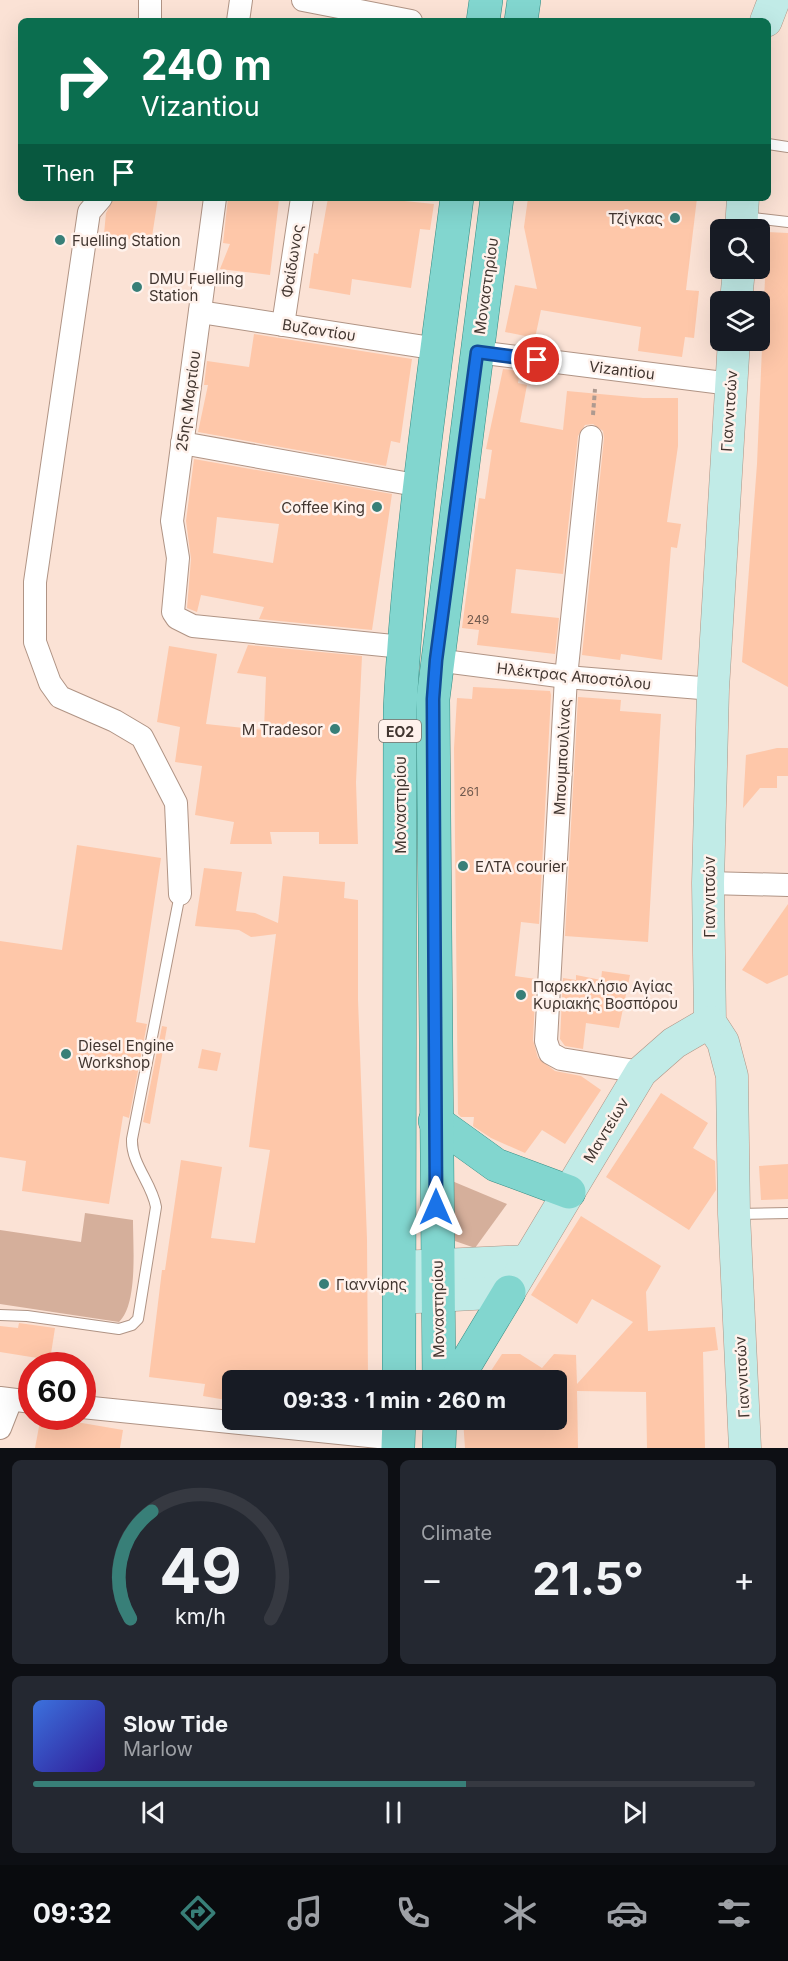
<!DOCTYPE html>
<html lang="en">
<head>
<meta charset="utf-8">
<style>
  body { margin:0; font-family:Inter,sans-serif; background:#242831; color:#f1f3f6; height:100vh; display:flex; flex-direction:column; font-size:22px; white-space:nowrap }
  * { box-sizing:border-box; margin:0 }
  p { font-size:20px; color:#9ea1a6 }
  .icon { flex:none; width:33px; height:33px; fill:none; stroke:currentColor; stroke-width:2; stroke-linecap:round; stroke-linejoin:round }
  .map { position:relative; height:1448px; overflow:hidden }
  .details { display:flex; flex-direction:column; gap:12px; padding:12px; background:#0d0f14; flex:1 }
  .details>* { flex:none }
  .hud { position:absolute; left:18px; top:18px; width:753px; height:183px; border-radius:9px; box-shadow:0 6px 24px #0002; background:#0b6e4f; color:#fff; overflow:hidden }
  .buttons { position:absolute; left:710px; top:219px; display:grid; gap:12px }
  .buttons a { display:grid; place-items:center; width:60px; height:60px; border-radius:9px; background:#171b24; box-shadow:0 6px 24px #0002; font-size:30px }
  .speed { position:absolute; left:18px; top:1352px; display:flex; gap:12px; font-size:30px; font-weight:700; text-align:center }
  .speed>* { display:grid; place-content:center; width:78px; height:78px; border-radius:50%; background:#171b24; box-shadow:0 6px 24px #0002; line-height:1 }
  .speed .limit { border:9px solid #d22; background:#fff; color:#111 }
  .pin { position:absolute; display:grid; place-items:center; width:51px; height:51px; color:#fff; margin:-26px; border:3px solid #fff; border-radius:50%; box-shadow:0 2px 6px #0007 }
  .me { position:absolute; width:66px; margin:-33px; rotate:0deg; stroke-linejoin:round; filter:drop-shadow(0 0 4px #0008) }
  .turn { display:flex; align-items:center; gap:21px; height:126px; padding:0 24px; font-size:27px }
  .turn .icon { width:78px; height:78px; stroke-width:2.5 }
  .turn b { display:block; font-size:42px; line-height:51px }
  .then { display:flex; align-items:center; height:57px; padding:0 24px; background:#0003; gap:12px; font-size:22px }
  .big { font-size:45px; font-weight:700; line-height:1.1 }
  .details .widget { flex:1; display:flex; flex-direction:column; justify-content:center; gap:9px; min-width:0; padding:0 21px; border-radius:9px; background:#242831 }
  .details .dial { align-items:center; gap:0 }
  .dial svg { height:156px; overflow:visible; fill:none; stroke:#363941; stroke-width:7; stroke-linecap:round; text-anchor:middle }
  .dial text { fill:#f1f3f6; stroke:none }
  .song { display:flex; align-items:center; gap:18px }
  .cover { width:72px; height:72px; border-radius:9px; background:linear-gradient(135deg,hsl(220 70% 55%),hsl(250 70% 35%)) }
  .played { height:6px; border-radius:3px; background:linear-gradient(90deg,#387f78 60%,#363941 60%) }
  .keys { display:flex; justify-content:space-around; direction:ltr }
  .heat { display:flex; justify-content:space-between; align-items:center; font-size:33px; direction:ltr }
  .details .tiles { flex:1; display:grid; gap:12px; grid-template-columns:1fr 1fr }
  .widget:last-child { grid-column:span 2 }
  .trip { position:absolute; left:222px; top:1370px; width:345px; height:60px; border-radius:9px; background:#171b24; box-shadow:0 6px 24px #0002; font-weight:700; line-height:60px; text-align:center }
  .tabs { display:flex; height:96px; justify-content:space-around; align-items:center; background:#090b0e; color:#9ea1a6 }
  .tabs .icon { width:42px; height:42px }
  .tabs .on { color:#387f78 }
  .tabs b { font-size:27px; color:#f1f3f6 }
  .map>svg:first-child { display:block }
  .green { fill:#d5af9b }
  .building { fill:#fec7a9; fill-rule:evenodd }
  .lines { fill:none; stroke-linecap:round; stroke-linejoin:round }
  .lane-casing { stroke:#b09485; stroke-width:12 }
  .street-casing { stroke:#b09485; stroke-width:24 }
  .secondary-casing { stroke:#b09485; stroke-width:33 }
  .primary-casing { stroke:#368c83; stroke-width:34 }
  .path { stroke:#ae9a90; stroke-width:4; stroke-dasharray:4.5 3; stroke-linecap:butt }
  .lane { stroke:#fff; stroke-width:10 }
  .street { stroke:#fff; stroke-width:22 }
  .secondary { stroke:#c1ebe7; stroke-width:32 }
  .primary { stroke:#82d6cf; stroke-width:33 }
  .route-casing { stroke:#114b97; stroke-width:15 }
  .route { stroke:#1a73e8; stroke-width:10 }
  .poi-dot { fill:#387f78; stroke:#fff2ec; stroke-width:2 }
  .labels { text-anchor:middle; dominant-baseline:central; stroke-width:5; stroke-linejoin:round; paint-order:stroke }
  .number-label { font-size:12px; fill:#715a4e }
  .shield { fill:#fff2ec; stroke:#7b6e68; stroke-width:1.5 }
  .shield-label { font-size:14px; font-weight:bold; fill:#423630 }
  .poi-label { font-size:15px; fill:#423630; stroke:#fff2ec; text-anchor:start }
  .street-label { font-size:15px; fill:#423630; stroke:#fff2ec }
</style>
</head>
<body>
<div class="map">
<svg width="788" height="1448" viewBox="0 0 788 1448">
  <rect width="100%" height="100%" fill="#fbe2d5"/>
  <g class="green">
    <path d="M452 1181 507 1204 475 1248 455 1241Z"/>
    <path d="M85 1213 133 1220C133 1247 138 1304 119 1322L0 1304V1230L81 1242Z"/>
  </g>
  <g class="building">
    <path d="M114 198H158L151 243 104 234 106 213Z"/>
    <path d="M228 198 279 200 270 275 220 269 230 244 223 243Z"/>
    <path d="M328 198H375L434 204 430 230 420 229 411 288 352 279 350 295 309 288 314 253 318 254Z"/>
    <path d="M528 198H697L686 290 699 291 694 338 685 337 682 357 638 351 641 327 541 310 535 338 505 332 515 285 537 289 524 227Z"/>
    <path d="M767 232 788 233V687L742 662 757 464Z"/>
    <path d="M254 334 412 359 400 443 391 441 386 466 198 432 208 385H204L207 361 249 367Z"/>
    <path d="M503 369 520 371 518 383 527 385 520 422 563 430 567 391 643 398H678V446L667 522 681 524 677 548 671 547 662 660 621 654 620 660 582 655 604 438 603 431 593 424 585 425 578 436 563 574 516 569 511 613 559 618 555 654 477 645 479 630 462 628 479 498 485 499 492 450 486 449Z"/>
    <path d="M194 459 392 494 372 630 259 619 264 607 201 595 197 612 187 608 191 559 186 521ZM217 517 279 524 273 563 213 553Z"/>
    <path d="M248 645 362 656 356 782 358 844H319V832H270L272 844H230L234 822 195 815 202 766 175 762 180 727 157 722 169 646 217 654 206 724 264 730 266 677 237 673Z"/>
    <path d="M473 687 550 691 551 695 539 924 521 922 515 976 536 979 533 1040 538 1058 555 1071 581 1076 601 1090 565 1144 542 1130 525 1153 491 1138 473 1126 474 1117H461L458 1114 454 748 457 698 472 699Z"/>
    <path d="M578 697 621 700 620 711 661 714 648 942 565 936Z"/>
    <path d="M777 748H788V776H777V788H760L743 808 746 755Z"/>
    <path d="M77 845 161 858 136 1022 147 1024 129 1118 123 1116 109 1204 22 1191 26 1161 0 1157V941L62 950Z"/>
    <path d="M204 868 242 872 236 911 255 913 278 923 283 876 345 882 344 898 358 900V1000L367 1239 368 1380H232V1401L203 1396 205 1384 149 1377 162 1270H165L181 1160 222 1167 211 1238 255 1243 270 1150 249 1147 276 934 251 937 239 930 195 926Z"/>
    <path d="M788 904V975L767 984 742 970Z"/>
    <path d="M602 971 630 975 619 1028 586 1023 583 1049 565 1046 560 1039 563 978 576 980V975L601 980Z"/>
    <path d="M162 1026 167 1027 150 1124 143 1122Z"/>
    <path d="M202 1049 221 1053 217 1071 198 1068Z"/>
    <path d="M661 1093 708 1123 693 1148 715 1161 716 1190 689 1230 606 1177Z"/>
    <path d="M788 1164V1199L761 1200 759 1166Z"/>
    <path d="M581 1216 661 1266 646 1292 648 1331 715 1327 718 1350 703 1352 705 1448H647L646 1392 577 1391 578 1448H465L463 1419H556V1380H485L502 1354H520L542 1368 554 1354 576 1355 577 1384 633 1322 592 1299 577 1324 531 1295Z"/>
    <path d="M19 1323 55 1328 50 1360 0 1352V1326L18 1328Z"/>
    <path d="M41 1416 123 1430 120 1448H35Z"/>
  </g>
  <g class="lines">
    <g class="lane-casing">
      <g id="lane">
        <path d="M768 144 788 147"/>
        <path d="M745 217 788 222"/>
        <path d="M737 1214 788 1213"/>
        <path d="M0 1315 27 1316 119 1329 132 1325 138 1319 156 1207C152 1183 131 1164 132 1139L180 894"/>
      </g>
    </g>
    <g class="street-casing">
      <g id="street">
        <path d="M150 0V21"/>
        <path d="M303 0 411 21"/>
        <path d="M238 21 241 0"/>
        <path d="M101 198 89 212 35 582V642L50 683 60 697 115 721 142 737 176 803 180 894"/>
        <path d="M215 198 172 521 178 558 173 612 177 618 193 626 403 647"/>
        <path d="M200 312 438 349"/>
        <path d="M283 325 302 198"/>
        <path d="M477 352 731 384"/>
        <path d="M591 437 566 677 546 1041 550 1053 561 1059 641 1072"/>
        <path d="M182 443 421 486"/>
        <path d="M436 660 566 677 713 689"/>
        <path d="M708 883 788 885"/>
        <path d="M0 1398 32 1402"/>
        <path d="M82 1407 398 1439"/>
        <path d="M0 1428 11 1400"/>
      </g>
    </g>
    <g class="secondary-casing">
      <g id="secondary">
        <path d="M766 21 774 0"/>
        <path d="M741 230 743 198"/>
        <path d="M736 302 739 268"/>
        <path d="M734 340 713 689 708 883 710 1022 723 1042 732 1076 734 1214 745 1448"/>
        <path d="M400 1267 527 1261"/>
        <path d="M399 1298 509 1292 641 1072 674 1043 710 1022"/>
      </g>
    </g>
    <g class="primary-casing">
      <g id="primary">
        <path d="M483 21 486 0"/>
        <path d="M521 21 524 0"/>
        <path d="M435 1121 496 1165 569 1192"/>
        <path d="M399 1380 400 709C409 538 435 368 457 198"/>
        <path d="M439 1380 433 699 497 198"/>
        <path d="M456 1380 509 1292"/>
        <path d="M398 1448 399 1419"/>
        <path d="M439 1448 440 1419"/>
      </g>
    </g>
    <path class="path" d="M593 415 595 389"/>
    <use href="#lane" class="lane"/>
    <use href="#street" class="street"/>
    <use href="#secondary" class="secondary"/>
    <use href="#primary" class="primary"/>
  </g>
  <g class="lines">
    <g class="route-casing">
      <path id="route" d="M436 1207 433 699 436 660 477 352 537 360"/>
    </g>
    <use href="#route" class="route"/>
  </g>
  <g class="poi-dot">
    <circle cx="675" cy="218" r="6"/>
    <circle cx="60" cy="240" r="6"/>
    <circle cx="137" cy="287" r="6"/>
    <circle cx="377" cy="507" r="6"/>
    <circle cx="335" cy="729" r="6"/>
    <circle cx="463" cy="866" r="6"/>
    <circle cx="521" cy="995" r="6"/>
    <circle cx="66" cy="1054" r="6"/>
    <circle cx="324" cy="1284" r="6"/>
  </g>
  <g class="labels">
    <g class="number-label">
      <text x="478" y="619">249</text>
      <text x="469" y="791">261</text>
    </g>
    <rect class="shield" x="379" y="720" width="42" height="22" rx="4.5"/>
    <g class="shield-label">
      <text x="400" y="731">ΕΟ2</text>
    </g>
    <g class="poi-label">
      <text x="663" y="218" text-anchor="end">Τζίγκας</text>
      <text x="72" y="240">Fuelling Station</text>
      <text x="149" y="278">DMU Fuelling<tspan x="149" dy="17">Station</tspan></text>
      <text x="365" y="507" text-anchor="end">Coffee King</text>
      <text x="323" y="729" text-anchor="end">M Tradesor</text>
      <text x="475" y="866">ΕΛΤΑ courier</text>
      <text x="533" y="986">Παρεκκλήσιο Αγίας<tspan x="533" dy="17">Κυριακής Βοσπόρου</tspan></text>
      <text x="78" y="1045">Diesel Engine<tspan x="78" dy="17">Workshop</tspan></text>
      <text x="336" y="1284">Γιαννίρης</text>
    </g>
    <g class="street-label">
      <text transform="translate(292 261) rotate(-81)">Φαίδωνος</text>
      <text transform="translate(486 286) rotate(-82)">Μοναστηρίου</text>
      <text transform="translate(319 330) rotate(9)">Βυζαντίου</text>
      <text transform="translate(622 370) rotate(7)">Vizantiou</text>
      <text transform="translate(188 401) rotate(-82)">25ης Μαρτίου</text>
      <text transform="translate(729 411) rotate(-86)">Γιαννιτσών</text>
      <text transform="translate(574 676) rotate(6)">Ηλέκτρας Αποστόλου</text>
      <text transform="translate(562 757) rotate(-87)">Μπουμπουλίνας</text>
      <text transform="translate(400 805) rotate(-90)">Μοναστηρίου</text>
      <text transform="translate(709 897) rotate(-90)">Γιαννιτσών</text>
      <text transform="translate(606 1130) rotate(-59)">Μαντείων</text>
      <text transform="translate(438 1309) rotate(-91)">Μοναστηρίου</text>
      <text transform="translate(742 1377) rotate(-93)">Γιαννιτσών</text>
    </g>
  </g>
</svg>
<div class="buttons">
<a><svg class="icon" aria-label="search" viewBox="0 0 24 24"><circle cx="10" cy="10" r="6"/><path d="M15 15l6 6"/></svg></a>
<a><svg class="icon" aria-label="layers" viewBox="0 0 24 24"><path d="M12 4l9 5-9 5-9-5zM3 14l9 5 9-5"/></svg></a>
</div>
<div class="speed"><div class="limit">60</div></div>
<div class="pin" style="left:537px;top:360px;background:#d93025"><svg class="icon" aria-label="arrive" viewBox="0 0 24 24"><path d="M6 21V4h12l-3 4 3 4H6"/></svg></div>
<svg class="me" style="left:436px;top:1207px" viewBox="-20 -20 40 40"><path d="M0-17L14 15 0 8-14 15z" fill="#1a73e8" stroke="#fff" stroke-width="4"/></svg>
<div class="trip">09:33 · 1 min · 260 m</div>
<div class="hud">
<div class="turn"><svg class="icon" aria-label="right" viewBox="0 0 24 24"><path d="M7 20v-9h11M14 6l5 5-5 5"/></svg><div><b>240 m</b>Vizantiou</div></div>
<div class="then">Then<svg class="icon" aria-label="arrive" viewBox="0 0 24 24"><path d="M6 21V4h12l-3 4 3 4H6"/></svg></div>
</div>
</div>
<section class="details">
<div class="tiles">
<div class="widget dial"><svg viewBox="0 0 100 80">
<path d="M14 69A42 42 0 1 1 86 69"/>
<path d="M14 69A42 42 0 0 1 25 14" stroke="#387f78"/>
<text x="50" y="56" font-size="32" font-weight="700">49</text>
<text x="50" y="72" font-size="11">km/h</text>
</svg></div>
<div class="widget"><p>Climate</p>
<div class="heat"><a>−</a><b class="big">21.5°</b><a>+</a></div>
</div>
<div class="widget">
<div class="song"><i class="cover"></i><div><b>Slow Tide</b><p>Marlow</p></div></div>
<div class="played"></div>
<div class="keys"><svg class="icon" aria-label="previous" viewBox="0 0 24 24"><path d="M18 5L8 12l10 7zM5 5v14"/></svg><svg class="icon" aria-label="pause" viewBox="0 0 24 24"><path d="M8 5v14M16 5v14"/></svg><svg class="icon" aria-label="next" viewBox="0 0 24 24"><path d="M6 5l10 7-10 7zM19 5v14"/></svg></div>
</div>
</div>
</section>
<nav class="tabs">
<b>09:32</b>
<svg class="icon on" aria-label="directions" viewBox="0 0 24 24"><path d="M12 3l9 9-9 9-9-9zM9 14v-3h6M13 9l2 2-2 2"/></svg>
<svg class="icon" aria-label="music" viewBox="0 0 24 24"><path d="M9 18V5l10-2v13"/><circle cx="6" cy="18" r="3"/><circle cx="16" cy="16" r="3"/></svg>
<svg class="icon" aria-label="phone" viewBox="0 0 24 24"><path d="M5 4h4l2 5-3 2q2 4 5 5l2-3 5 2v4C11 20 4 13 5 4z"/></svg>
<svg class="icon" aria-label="climate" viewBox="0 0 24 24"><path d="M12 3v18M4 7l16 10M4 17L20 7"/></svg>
<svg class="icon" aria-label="car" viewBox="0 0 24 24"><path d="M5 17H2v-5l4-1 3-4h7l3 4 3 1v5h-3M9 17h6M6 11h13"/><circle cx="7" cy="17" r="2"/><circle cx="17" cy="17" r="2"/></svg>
<svg class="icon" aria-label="filters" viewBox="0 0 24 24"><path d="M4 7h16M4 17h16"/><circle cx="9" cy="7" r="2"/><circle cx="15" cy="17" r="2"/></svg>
</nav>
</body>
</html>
